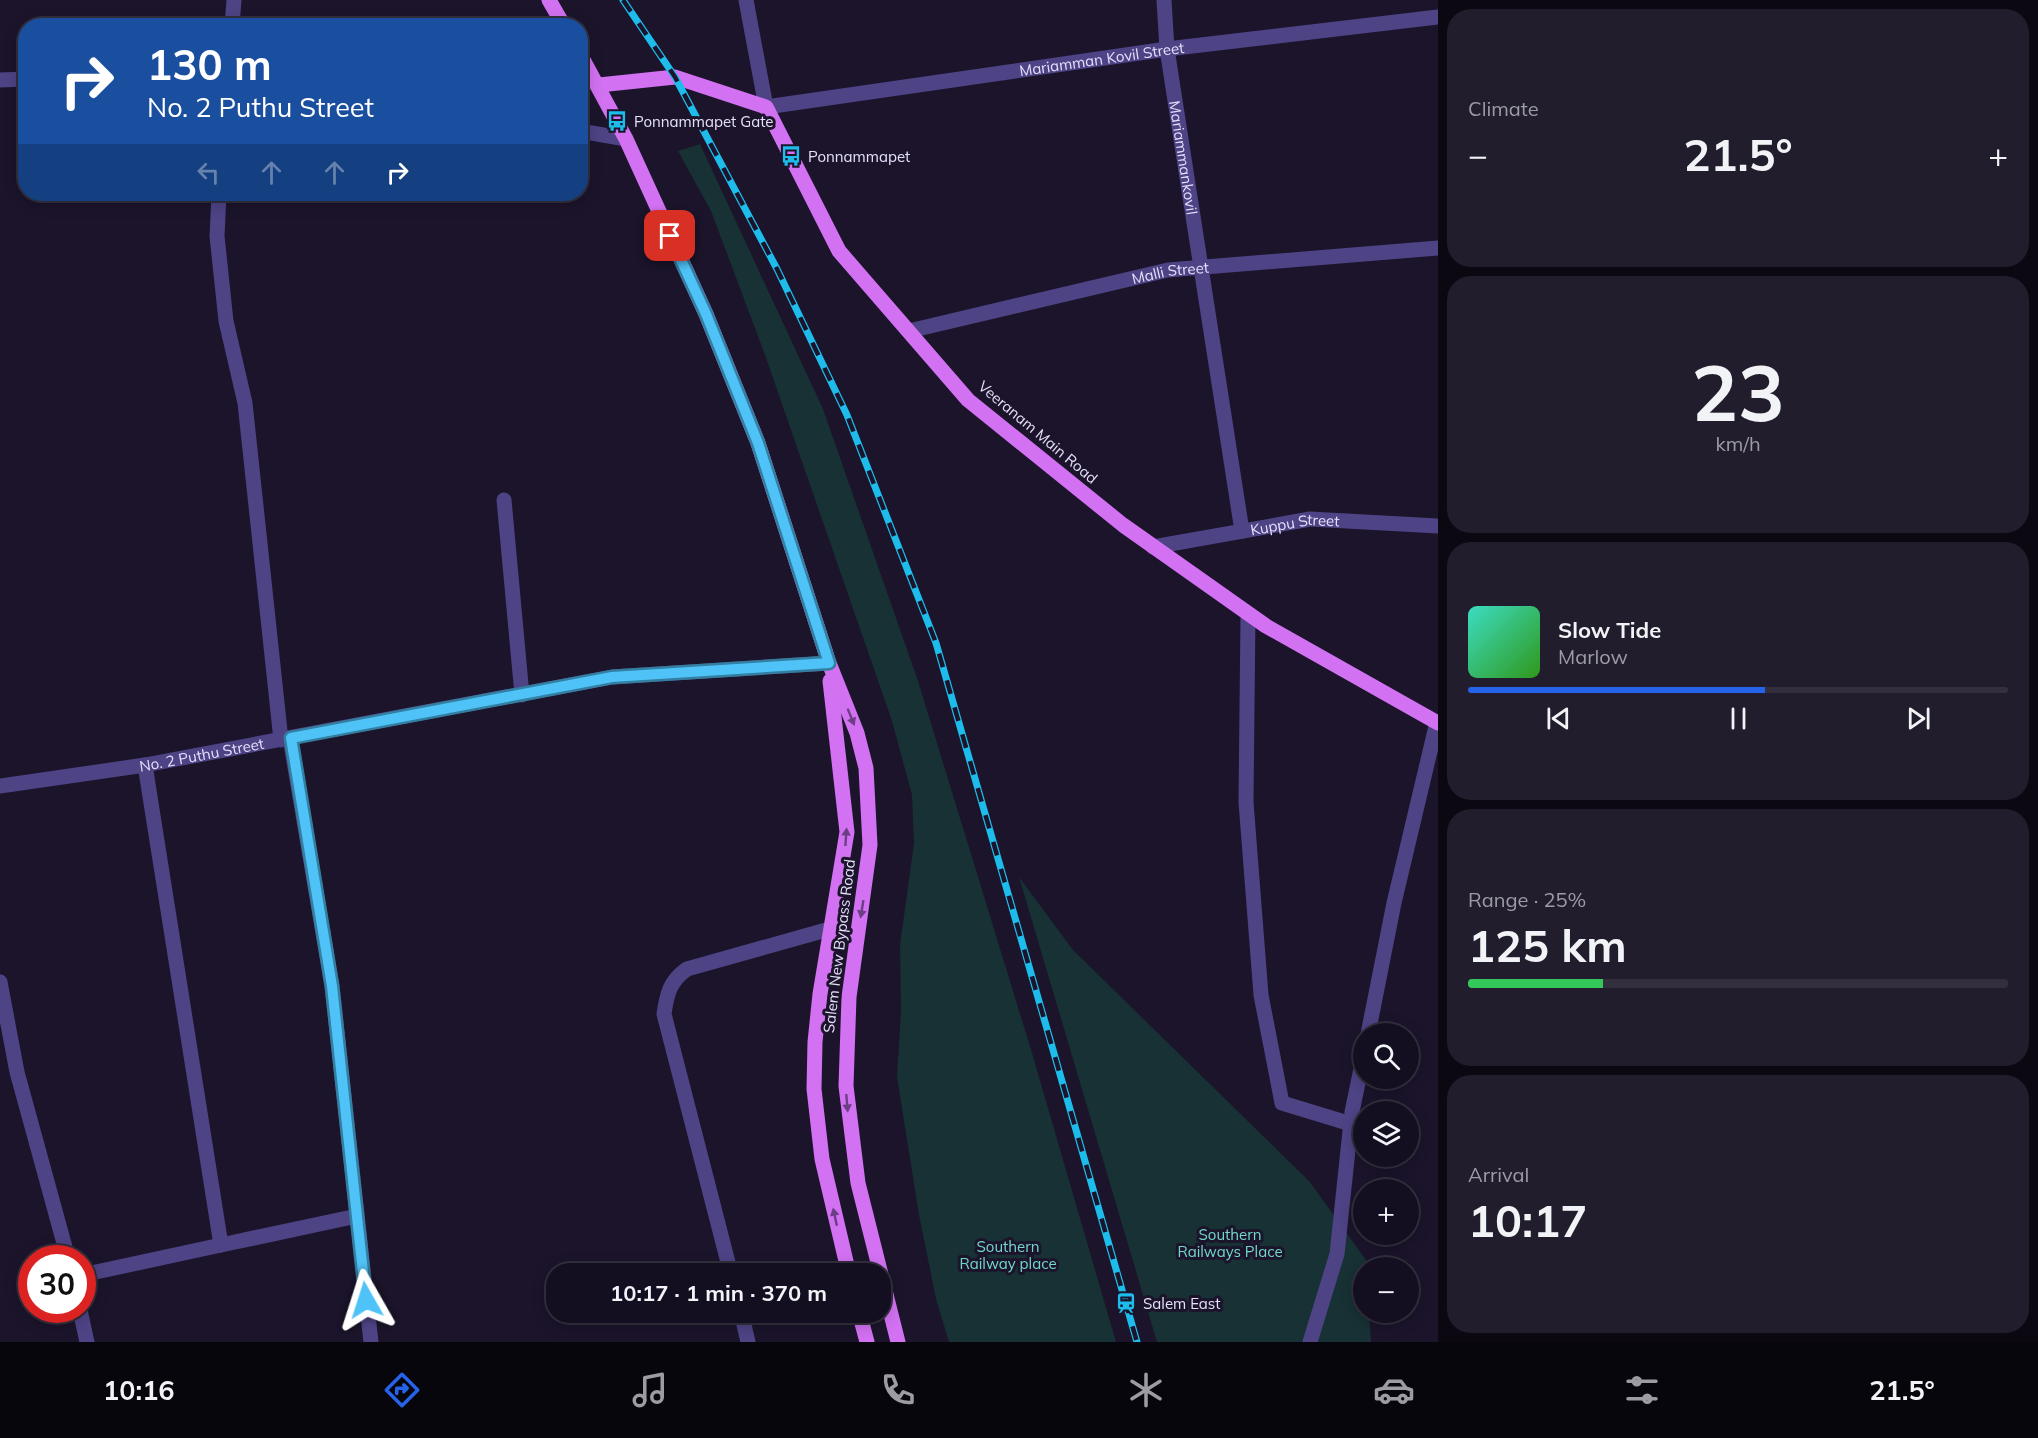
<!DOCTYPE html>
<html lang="en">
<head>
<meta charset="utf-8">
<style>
  body { margin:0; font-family:Mulish,sans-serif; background:#211d2d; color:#f1f3f6; height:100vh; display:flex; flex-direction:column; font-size:22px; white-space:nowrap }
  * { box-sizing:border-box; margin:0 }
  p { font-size:20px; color:#9d9ca5 }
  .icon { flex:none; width:33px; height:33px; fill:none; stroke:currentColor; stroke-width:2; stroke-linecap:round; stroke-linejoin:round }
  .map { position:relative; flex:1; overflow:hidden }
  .details { display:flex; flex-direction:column; gap:9px; padding:9px; background:#0b0812; width:600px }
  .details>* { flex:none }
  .guide { position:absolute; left:18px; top:18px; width:570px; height:183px; border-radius:24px; box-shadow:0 3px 15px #0003,0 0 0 2px #332f3e; background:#1a4fa0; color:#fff; overflow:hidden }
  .controls { position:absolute; left:1353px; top:1023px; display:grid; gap:12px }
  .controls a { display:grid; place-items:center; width:66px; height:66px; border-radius:50%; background:#140f20; box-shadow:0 3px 15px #0003,0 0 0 2px #332f3e; font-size:30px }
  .speed { position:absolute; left:18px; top:1245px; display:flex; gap:12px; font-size:30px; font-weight:700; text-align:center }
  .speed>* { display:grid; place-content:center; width:78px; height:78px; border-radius:50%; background:#140f20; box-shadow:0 3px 15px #0003,0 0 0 2px #332f3e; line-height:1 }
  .speed .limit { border:9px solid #d22; background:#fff; color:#111 }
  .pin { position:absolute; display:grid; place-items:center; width:51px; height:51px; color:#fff; margin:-26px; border-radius:12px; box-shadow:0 3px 9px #0006 }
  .me { position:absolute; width:66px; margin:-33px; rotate:354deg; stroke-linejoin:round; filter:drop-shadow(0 0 4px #0008) }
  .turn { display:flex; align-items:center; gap:21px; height:126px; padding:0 30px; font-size:27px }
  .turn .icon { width:78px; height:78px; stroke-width:2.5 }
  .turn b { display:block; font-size:42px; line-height:51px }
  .lanes { display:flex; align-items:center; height:57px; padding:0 30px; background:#0003; justify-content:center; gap:30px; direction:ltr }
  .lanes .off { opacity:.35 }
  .big { font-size:45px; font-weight:700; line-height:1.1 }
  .details .widget { flex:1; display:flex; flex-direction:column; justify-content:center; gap:9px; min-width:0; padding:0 21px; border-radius:24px; background:#211d2d }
  .details .dial { align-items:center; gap:0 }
  .dial b { font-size:78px; line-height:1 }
  .song { display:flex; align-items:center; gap:18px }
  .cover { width:72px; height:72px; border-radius:9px; background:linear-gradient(135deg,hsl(170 70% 55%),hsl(110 70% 35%)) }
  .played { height:6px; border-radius:3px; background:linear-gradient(90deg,#2563eb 55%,#332f3e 55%) }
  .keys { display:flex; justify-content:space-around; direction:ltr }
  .heat { display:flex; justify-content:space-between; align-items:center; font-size:33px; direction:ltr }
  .charge { height:9px; border-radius:4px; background:linear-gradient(90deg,#34c759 25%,#332f3e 0) }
  .trip { position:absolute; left:546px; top:1263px; width:345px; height:60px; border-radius:24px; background:#140f20; box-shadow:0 3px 15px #0003,0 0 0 2px #332f3e; font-weight:700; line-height:60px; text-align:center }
  .dock { display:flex; height:96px; justify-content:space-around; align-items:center; background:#08060d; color:#9d9ca5 }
  .dock .icon { width:42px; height:42px }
  .dock .current { color:#2563eb }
  .dock b { font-size:27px; color:#f1f3f6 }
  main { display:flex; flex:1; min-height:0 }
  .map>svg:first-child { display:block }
  .green { fill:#173134 }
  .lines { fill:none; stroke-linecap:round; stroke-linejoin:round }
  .minor { stroke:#4e4385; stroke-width:15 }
  .major { stroke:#d271f2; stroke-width:15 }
  .rail-casing { stroke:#1dbceb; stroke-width:7 }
  .rail { stroke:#1b142b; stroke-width:4.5; stroke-dasharray:14; stroke-linecap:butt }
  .oneway { fill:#6d3e85 }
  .route-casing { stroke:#337fa1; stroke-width:15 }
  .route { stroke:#4fc3f7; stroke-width:10 }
  .labels { text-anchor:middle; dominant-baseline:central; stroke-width:6; stroke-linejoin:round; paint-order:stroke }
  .street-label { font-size:15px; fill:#e7e0fc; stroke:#1b142b }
  .poi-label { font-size:15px; fill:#e7e0fc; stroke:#1b142b; text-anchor:start }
  .park-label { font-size:15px; fill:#71d8cb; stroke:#1b142b }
</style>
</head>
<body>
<main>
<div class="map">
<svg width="1438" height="1342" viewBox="0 0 1438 1342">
  <rect width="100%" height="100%" fill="#1b142b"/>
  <g class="green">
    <path d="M700 144 823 409 918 681 1032 1053 1116 1342H949L936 1299 919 1215 897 1077 901 1011 900 945 914 843 912 795 892 721 765 355 711 211 678 151Z"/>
    <path d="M1019 877 1073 950 1310 1182 1366 1260 1367 1267 1364 1268V1312L1369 1313 1371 1342H1157Z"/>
  </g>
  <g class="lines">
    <g class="minor">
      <path id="s1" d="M746 0 766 107 1167 49 1438 17"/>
      <path id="s2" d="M1164 0 1167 49 1242 531"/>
      <path d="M232 26 234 0"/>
      <path d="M0 80 26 79"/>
      <path d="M580 131 626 139"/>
      <path d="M219 194 217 236 226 321 245 403 281 740"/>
      <path id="s3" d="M909 331 1168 270 1438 248"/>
      <path d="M504 500 522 695"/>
      <path id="s4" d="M1153 547 1310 519 1438 526"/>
      <path d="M1248 614 1246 802 1261 995 1282 1103 1351 1124"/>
      <path d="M290 738 332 986 371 1342"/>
      <path id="s5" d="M0 786 145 765 612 677 829 663"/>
      <path d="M0 982 17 1072 68 1258"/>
      <path d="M1368 1034 1394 903 1437 722"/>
      <path d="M221 1245 357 1216"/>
      <path d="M731 1274 664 1014C667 993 670 981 687 969L833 928"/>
      <path d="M82 1275 221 1245 145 765"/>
      <path d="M80 1310 87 1342"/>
      <path d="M741 1312 748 1342"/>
      <path d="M1310 1342 1337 1254 1352 1112 1364 1054"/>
    </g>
    <g class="major">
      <path d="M549 0 564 26"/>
      <path d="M580 54 626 139 706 314 758 443 829 663 857 733 866 768 870 845 849 997 846 1086 858 1183 898 1342"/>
      <path d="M599 85 675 77 766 107 839 251 968 400 1123 525 1266 626 1438 723"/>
      <path d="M830 681 847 832 820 994 815 1042 814 1089 822 1159 849 1274"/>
      <path d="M859 1312 867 1342"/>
    </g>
    <g class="rail-casing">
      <path id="rail" d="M623 0 675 77 777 269 847 415 936 643 1137 1342"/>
    </g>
    <use href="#rail" class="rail"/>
  </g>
  <defs><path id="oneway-solid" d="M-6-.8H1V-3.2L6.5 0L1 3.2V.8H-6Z" transform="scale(1.5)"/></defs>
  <g class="oneway">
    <use href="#oneway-solid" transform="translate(851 717) rotate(68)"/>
    <use href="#oneway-solid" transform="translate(846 837) rotate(-86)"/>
    <use href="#oneway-solid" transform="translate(862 909) rotate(99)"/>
    <use href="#oneway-solid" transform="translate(847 1103) rotate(85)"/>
    <use href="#oneway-solid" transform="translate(835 1217) rotate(-102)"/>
  </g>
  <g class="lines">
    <g class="route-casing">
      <path id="route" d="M366 1300 332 986 291 738 612 677 829 663 758 443 706 314 670 236"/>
    </g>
    <use href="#route" class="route"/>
  </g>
  <defs>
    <g id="bus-bare" transform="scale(1.62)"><path d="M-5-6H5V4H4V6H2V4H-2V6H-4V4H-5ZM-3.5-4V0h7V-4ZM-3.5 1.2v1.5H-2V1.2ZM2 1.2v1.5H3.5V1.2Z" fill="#1dbceb" stroke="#1b142b" stroke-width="2.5" paint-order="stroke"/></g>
    <g id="station-bare" transform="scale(1.62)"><path d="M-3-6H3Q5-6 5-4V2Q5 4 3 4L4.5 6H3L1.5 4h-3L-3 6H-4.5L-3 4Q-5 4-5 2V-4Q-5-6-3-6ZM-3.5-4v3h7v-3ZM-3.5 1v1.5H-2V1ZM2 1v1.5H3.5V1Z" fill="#1dbceb" stroke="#1b142b" stroke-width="2.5" paint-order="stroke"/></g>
  </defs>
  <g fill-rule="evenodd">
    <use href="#bus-bare" x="617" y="121"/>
    <use href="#bus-bare" x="791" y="156"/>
    <use href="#station-bare" x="1126" y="1303"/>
  </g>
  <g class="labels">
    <g class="street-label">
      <text stroke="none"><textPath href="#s1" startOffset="448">Mariamman Kovil Street</textPath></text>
      <text stroke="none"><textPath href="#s2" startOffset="159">Mariammankovil</textPath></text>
      <text stroke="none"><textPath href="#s3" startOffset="268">Malli Street</textPath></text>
      <text transform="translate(1038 432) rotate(40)">Veeranam Main Road</text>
      <text stroke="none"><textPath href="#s4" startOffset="144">Kuppu Street</textPath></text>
      <text stroke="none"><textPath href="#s5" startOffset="204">No. 2 Puthu Street</textPath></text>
      <text transform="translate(839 946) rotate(-83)">Salem New Bypass Road</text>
    </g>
    <g class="poi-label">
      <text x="634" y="121">Ponnammapet Gate</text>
      <text x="808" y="156">Ponnammapet</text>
      <text x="1143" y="1303">Salem East</text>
    </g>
    <g class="park-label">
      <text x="1230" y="1234">Southern<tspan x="1230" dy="17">Railways Place</tspan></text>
      <text x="1008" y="1246">Southern<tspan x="1008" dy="17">Railway place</tspan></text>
    </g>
  </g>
</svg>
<div class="controls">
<a><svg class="icon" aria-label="search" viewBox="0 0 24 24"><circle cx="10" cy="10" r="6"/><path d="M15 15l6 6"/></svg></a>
<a><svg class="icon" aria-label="layers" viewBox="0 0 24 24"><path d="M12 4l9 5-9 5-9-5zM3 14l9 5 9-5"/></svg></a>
<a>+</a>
<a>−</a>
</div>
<div class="speed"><div class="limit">30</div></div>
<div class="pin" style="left:670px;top:236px;background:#d93025"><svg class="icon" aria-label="arrive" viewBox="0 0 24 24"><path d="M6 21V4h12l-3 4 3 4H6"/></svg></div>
<svg class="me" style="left:366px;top:1300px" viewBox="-20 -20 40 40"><path d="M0-17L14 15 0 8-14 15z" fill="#4fc3f7" stroke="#fff" stroke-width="4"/></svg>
<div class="trip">10:17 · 1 min · 370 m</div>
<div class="guide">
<div class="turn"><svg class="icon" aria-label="right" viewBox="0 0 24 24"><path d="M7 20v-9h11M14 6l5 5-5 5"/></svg><div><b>130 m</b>No. 2 Puthu Street</div></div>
<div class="lanes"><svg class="icon off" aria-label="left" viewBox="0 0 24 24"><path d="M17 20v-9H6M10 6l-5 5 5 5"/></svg><svg class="icon off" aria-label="ahead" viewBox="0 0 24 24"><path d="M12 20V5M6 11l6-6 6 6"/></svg><svg class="icon off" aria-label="ahead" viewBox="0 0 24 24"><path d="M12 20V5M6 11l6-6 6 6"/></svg><svg class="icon" aria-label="right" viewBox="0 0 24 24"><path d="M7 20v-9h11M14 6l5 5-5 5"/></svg></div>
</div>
</div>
<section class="details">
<div class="widget"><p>Climate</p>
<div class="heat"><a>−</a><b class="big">21.5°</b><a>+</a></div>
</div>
<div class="widget dial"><b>23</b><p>km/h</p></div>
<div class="widget">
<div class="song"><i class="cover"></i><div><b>Slow Tide</b><p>Marlow</p></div></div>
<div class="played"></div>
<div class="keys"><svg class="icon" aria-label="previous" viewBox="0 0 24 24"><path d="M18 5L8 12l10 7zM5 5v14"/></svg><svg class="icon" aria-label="pause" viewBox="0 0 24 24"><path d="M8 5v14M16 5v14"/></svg><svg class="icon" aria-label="next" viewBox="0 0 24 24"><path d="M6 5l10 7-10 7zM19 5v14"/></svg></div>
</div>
<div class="widget"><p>Range · 25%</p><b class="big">125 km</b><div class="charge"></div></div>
<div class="widget"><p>Arrival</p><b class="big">10:17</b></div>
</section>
</main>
<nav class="dock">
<b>10:16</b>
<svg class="icon current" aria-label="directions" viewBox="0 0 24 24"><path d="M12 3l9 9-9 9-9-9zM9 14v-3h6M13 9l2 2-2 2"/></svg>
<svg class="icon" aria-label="music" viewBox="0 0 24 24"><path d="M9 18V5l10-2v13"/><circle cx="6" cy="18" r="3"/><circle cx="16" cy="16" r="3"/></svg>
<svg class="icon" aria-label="phone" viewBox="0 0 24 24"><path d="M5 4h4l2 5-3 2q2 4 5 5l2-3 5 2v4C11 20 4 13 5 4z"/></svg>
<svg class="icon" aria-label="climate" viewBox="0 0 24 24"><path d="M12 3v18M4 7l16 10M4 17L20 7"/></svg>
<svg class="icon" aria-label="car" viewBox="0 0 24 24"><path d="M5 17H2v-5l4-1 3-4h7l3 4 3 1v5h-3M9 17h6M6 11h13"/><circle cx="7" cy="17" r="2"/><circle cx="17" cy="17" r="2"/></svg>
<svg class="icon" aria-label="filters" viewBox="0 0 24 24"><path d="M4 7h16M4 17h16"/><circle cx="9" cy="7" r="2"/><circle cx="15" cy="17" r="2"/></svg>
<b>21.5°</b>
</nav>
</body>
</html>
